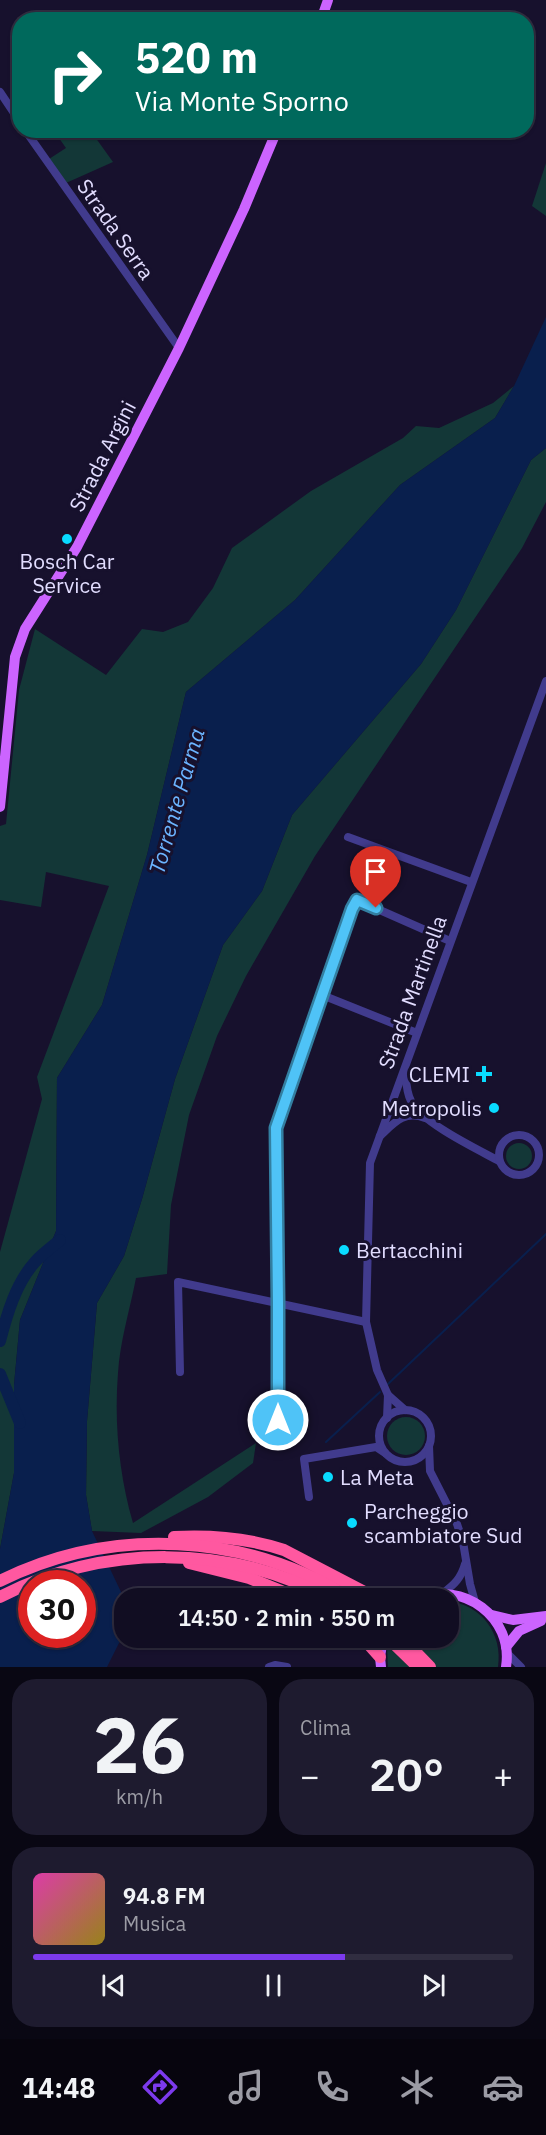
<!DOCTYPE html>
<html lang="it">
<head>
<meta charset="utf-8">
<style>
  body { margin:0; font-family:"IBM Plex Sans",sans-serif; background:#1e1b2f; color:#f1f3f6; height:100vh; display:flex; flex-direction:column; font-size:22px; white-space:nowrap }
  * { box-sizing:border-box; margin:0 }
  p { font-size:20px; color:#9c9ca5 }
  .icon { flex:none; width:33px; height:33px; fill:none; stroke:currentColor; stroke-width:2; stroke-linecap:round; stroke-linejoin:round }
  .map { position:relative; height:1667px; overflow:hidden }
  .side { display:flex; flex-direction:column; gap:12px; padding:12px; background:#090713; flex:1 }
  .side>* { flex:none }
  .banner { position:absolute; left:12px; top:12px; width:522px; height:126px; border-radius:24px; box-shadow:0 2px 4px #0004,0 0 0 2px #302d40; background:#00695c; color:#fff; overflow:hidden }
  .speed { position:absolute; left:18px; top:1570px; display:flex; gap:12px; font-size:30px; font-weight:700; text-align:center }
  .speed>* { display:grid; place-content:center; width:78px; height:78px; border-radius:50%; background:#110d22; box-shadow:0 2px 4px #0004,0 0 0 2px #302d40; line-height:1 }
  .speed .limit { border:9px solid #d22; background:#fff; color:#111 }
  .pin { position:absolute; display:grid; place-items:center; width:51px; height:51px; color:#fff; margin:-62px -26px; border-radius:50% 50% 50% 0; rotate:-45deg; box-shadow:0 0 6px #0007 }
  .pin .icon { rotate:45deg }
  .me { position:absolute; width:66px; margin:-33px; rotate:0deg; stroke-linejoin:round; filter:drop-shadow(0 0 4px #0008) }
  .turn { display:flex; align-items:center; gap:21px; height:126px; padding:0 24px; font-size:27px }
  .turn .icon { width:78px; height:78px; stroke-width:2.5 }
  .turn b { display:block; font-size:42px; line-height:51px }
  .big { font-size:45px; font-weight:600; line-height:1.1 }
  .side .card { flex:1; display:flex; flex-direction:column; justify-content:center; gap:9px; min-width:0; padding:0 21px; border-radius:24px; background:#1e1b2f }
  .side .dial { align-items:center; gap:0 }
  .dial b { font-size:78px; line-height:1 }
  .song { display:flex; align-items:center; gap:18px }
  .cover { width:72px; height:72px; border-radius:9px; background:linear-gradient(135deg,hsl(320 70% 55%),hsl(50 70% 35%)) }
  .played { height:6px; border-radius:3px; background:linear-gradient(90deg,#7c3aed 65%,#302d40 65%) }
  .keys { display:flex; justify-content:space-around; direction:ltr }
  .heat { display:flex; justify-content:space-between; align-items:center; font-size:33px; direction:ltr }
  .side .tiles { flex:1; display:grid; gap:12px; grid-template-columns:1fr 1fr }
  .card:last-child { grid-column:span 2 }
  .trip { position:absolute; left:114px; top:1588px; width:345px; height:60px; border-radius:24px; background:#110d22; box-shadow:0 2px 4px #0004,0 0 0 2px #302d40; font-weight:600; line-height:60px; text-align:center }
  .menu { display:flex; height:96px; justify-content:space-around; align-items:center; background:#07050e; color:#9c9ca5 }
  .menu .icon { width:42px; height:42px }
  .menu .current { color:#7c3aed }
  .menu b { font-size:27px; color:#f1f3f6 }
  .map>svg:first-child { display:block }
  .green { fill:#133737 }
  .water { fill:#091f4d; fill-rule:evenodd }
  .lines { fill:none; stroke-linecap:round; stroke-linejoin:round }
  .stream { stroke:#091f4d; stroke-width:2 }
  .river { stroke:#091f4d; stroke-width:12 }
  .minor { stroke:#413b8d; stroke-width:8 }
  .major { stroke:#cc64ff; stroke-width:10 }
  .highway { stroke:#ff58a0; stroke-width:12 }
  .route-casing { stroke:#337fa1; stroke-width:15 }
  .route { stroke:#4fc3f7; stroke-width:10 }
  .poi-dot { fill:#09dbff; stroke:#17112d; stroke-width:2 }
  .labels { text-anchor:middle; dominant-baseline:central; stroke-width:6; stroke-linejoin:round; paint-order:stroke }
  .street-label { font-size:21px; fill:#e2ddff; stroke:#17112d }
  .poi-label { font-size:21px; fill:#e2ddff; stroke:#17112d; text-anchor:start }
  .water-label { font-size:22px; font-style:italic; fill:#6bb4ff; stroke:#17112d }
</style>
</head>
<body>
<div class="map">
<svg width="546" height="1667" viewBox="0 0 546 1667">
  <rect width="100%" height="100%" fill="#17112d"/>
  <g class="green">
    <path d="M90 130 113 162 66 183 49 159 66 148 54 131Z"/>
    <path d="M546 163V216L532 206Z"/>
    <path d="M514 386 495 418 400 485 295 600 186 692 147 855 102 1005 57 1078 56 1231 20 1320 14 1385V1473L0 1549V1252L42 1099 37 1077 109 886 46 872 41 907 0 900V826L6 824 19 690 35 629 106 675 142 629 163 632 188 622 213 588 232 548 311 491 403 438 416 426 439 428 493 403Z"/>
    <path d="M546 448V502L522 548 315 856 246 976 217 1036 189 1115 171 1205 167 1274 136 1278C130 1309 120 1341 118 1373 114 1422 119 1475 133 1523L256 1443 253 1463 208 1497 141 1533 92 1531 86 1495 87 1421 97 1303 124 1256 142 1199 175 1079 223 945 262 891 292 815 421 664 456 610 531 460Z"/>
    <circle cx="519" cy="1156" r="13"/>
    <circle cx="406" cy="1436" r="19"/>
    <path d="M448 1601C482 1605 503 1634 498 1667H388L387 1648 391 1638H448Z"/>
  </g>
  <path class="water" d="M546 317V448L531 460 456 610 421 664 292 815 262 891 223 945 175 1079 142 1199 124 1256 97 1303 87 1421 86 1495 92 1531 122 1594 121 1621 124 1623V1633L107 1667H0V1549L14 1473V1385L20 1320 56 1231 57 1078 102 1005 147 855 186 692 295 600 400 485 495 418 514 386ZM32 1584H82V1635H32Z"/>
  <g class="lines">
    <g class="stream">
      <path d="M388 1384 546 1234"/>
      <path d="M326 1442 380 1392"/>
    </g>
    <g class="river">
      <path d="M0 1341C7 1314 16 1283 35 1262 42 1254 52 1247 60 1240"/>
      <path d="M0 1374 20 1423"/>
    </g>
    <g class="minor">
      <path d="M0 92 20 122"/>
      <path d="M25 130 179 348"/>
      <path d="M348 837 471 882"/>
      <path d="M322 995 417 1033"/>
      <path d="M405 1069C406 1079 406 1092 411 1101 422 1123 477 1149 499 1161"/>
      <circle cx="519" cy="1155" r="20"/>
      <path d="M380 1136C394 1123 404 1110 425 1118"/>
      <path d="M180 1372 178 1282 366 1322"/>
      <path d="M388 1395 405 1410"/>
      <circle cx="405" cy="1436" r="26"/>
      <path d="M387 1418 388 1395 377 1370 366 1322 370 1163 546 681"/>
      <path d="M277 1420 278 1303 275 1129 352 909 357 900 450 941"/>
      <path d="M429 1446 430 1471 457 1524 463 1542 470 1584 475 1602"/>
      <path d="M309 1497 304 1459 376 1447 385 1453"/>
      <path d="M443 1593C455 1584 461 1578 465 1564"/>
      <path d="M507 1653 521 1667"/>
      <path d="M269 1667 275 1665 287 1667"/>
    </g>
    <g class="major">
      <path d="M321 20 328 0"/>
      <path d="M0 807 15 657 25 629 77 547 179 348 244 209 277 130"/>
      <path d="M417 1599C463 1580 514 1617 506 1667"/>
      <path d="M492 1615 513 1620 546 1616"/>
      <path d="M506 1647 519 1631 541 1621"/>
      <path d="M381 1667 380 1657 383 1638"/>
    </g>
    <g class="highway">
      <path d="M174 1537C211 1535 248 1538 284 1550L378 1599"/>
      <path d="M189 1563 249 1578 301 1599"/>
      <path d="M0 1581C110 1526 247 1532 351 1599"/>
      <path d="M0 1597C103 1544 229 1543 331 1599"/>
      <path d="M363 1638 380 1657"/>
      <path d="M388 1638 418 1667"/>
      <path d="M402 1638 430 1667"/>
    </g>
  </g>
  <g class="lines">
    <g class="route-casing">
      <path id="route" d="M278 1420V1303L276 1128 352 909 357 900 376 908"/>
    </g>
    <use href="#route" class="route"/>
  </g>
  <g class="poi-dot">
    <circle cx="67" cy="539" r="6"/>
    <path d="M481 1065h6v6h6v6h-6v6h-6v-6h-6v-6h6z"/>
    <circle cx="494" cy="1108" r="6"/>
    <circle cx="344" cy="1250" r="6"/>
    <circle cx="328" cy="1477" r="6"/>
    <circle cx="352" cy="1523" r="6"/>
  </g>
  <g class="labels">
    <g class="street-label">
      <text transform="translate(116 229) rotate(55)">Strada Serra</text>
      <text transform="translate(102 456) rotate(-63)">Strada Argini</text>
      <text transform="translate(412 992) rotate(-70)">Strada Martinella</text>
    </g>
    <g class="poi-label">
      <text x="67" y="561" text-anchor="middle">Bosch Car<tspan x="67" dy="24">Service</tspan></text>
      <text x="470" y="1074" text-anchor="end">CLEMI</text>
      <text x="482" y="1108" text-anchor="end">Metropolis</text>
      <text x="356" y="1250">Bertacchini</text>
      <text x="340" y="1477">La Meta</text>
      <text x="364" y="1511">Parcheggio<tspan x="364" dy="24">scambiatore Sud</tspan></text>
    </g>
    <g class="water-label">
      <text transform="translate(176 801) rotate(-74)">Torrente Parma</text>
    </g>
  </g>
</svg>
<div class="speed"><div class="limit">30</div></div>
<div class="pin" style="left:376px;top:908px;background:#d93025"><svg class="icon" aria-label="arrive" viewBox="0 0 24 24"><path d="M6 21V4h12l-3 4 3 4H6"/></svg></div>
<svg class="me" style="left:278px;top:1420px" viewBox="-20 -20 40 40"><circle r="17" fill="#4fc3f7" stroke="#fff" stroke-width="3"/><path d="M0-11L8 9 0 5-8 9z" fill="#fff"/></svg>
<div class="trip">14:50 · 2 min · 550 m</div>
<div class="banner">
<div class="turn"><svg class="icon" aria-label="right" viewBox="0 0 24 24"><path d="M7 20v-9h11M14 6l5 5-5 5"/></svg><div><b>520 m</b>Via Monte Sporno</div></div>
</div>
</div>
<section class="side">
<div class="tiles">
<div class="card dial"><b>26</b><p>km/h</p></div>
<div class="card"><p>Clima</p>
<div class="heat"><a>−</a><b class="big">20°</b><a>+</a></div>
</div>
<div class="card">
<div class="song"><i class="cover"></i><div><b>94.8 FM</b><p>Musica</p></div></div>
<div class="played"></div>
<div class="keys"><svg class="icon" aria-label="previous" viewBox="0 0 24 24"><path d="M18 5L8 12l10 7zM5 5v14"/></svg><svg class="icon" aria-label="pause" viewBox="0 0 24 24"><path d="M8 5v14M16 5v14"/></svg><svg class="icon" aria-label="next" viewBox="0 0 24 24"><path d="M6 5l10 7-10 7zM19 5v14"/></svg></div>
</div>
</div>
</section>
<nav class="menu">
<b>14:48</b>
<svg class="icon current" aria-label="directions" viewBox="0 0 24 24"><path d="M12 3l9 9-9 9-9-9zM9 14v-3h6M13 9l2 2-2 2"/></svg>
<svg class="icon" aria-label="music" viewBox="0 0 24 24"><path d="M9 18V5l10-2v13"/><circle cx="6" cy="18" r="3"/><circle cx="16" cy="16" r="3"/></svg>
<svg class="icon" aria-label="phone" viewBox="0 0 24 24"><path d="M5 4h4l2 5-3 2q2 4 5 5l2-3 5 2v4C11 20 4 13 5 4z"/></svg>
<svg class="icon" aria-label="climate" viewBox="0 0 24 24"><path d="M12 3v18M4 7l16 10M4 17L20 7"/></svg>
<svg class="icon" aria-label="car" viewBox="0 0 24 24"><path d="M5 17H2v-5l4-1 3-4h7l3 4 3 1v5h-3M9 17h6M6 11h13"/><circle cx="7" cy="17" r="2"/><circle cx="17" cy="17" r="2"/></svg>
</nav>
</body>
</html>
